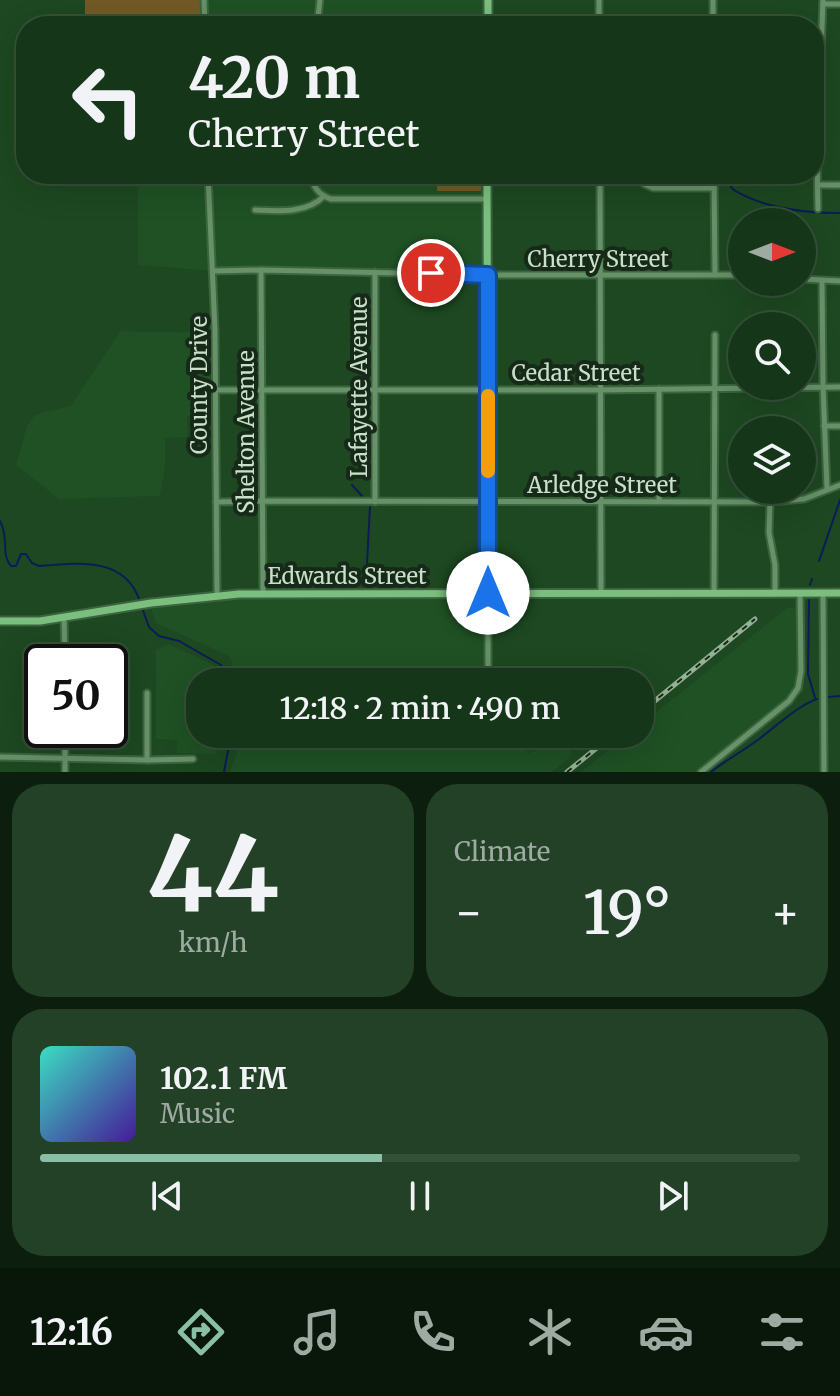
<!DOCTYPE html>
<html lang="en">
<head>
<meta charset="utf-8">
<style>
  body { margin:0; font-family:Merriweather,serif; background:#234126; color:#f1f3f6; height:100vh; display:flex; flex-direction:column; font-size:30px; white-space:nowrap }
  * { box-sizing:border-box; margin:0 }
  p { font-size:26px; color:#9eaba2 }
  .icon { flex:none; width:44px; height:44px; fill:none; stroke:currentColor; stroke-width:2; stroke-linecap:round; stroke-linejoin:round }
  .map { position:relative; height:772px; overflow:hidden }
  .side { display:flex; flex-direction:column; gap:12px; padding:12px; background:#0c1e0e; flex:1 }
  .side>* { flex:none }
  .hud { position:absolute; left:16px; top:16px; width:808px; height:168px; border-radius:32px; box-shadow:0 8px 32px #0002,0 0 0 2px #355038; background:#163619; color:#f1f3f6; overflow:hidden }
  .needle { width:52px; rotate:90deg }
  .buttons { position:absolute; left:728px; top:208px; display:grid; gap:16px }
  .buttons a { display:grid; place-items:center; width:88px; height:88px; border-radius:50%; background:#163619; box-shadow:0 8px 32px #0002,0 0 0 2px #355038; font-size:40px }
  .speed { position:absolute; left:24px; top:644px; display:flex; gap:16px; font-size:40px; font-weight:700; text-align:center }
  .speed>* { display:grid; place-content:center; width:104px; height:104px; border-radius:50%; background:#163619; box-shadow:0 8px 32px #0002,0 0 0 2px #355038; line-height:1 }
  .speed .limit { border:4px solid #111; border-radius:12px; background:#fff; color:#111 }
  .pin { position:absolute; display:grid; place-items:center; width:68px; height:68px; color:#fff; margin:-34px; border:4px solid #fff; border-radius:50%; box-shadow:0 2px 8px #0007 }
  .me { position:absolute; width:88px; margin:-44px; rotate:0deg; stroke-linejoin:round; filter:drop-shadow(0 0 6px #0008) }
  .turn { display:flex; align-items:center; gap:28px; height:168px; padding:0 40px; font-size:36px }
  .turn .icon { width:104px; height:104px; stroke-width:2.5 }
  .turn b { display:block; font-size:56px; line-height:68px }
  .big { font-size:60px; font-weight:600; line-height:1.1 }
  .side .card { flex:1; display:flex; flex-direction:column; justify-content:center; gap:12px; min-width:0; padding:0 28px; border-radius:32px; background:#234126 }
  .side .dial { align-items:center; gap:0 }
  .dial b { font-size:104px; line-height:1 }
  .song { display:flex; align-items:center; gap:24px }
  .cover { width:96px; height:96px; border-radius:12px; background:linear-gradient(135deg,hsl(170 70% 55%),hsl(260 70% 35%)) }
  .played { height:8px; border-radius:4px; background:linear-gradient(90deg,#8abfa5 45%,#355038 45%) }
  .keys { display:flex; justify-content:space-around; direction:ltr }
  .heat { display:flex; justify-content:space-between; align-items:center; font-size:44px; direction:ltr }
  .side .tiles { flex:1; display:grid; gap:12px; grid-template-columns:1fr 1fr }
  .card:last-child { grid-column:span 2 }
  .trip { position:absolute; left:186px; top:668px; width:468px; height:80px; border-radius:32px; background:#163619; box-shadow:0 8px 32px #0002,0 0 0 2px #355038; font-weight:600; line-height:80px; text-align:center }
  .tab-bar { display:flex; height:128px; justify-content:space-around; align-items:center; background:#09160a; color:#9eaba2 }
  .tab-bar .icon { width:56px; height:56px }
  .tab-bar .selected { color:#8abfa5 }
  .tab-bar b { font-size:36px; color:#f1f3f6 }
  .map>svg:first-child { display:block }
  .built { fill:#1f5124 }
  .green { fill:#715a25 }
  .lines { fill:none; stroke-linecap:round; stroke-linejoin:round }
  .stream { stroke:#0a1d58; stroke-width:2 }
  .street-casing { stroke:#3c643f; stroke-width:9 }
  .secondary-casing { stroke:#3c643f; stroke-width:11 }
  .street { stroke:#679168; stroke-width:5 }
  .secondary { stroke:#7bbf7e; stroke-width:7 }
  .rail-casing { stroke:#93b194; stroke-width:5 }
  .rail { stroke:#172918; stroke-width:2; stroke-dasharray:6; stroke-linecap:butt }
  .route-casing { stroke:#114b97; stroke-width:20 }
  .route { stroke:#1a73e8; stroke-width:14 }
  .slow { stroke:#f59e0b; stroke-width:14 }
  .labels { text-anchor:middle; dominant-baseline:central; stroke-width:8; stroke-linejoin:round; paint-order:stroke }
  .street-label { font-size:22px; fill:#c9e1c9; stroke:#172918 }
</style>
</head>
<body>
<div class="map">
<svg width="840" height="772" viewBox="0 0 840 772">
  <rect width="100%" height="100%" fill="#1d4821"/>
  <g class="built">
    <rect x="85" y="0" width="403" height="26"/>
    <path d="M92 174H487L488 275 213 271 138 265V187Z"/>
    <path d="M121 331 210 333 211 416H187V437L165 438V467L160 496 59 499 16 465 27 426 34 416 47 411 71 406Z"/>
    <path d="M484 597 483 682H240L229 656 156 623 151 608 224 598Z"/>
    <path d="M805 607 804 690 796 699 704 772H581L629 734H640V725L787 608Z"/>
    <path d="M168 644 214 665 216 682H200V734H217V754L177 753V740L156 739V650Z"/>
    <path d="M241 734H526L527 754 566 740 572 755 552 772H230L241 740Z"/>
  </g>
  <g class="green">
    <rect x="85" y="0" width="116" height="26"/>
    <path d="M92 174H204L205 182 138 186Z"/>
    <rect x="437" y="174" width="44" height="17"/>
  </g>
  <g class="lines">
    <g class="stream">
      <path d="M726 174 731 187 734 190C765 209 804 213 840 213"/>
      <path d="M352 485 362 496"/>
      <path d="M0 521C10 540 0 553 11 566H16L21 554H26L32 563 39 566C78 563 126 556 140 602"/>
      <path d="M819 561 840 500"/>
      <path d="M367 563 370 507"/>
      <path d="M810 585 812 579"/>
      <path d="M809 600 808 674 815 698"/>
      <path d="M142 608 149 627 159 636 179 641 221 665 232 682"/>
      <path d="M828 697 840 696"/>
      <path d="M224 772 231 734"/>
      <path d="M711 772C726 760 743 751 759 739 775 727 799 705 817 699"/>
    </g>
    <g class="street-casing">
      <g id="street">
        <path d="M204 0 205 26"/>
        <path d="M713 0V26"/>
        <path d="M823 4H840"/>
        <path d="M317 26 320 0"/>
        <path d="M599 26V0"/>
        <path d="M208 174 215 330 217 595"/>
        <path d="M310 174C313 186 318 195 331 199H487"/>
        <path d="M600 174 601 593"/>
        <path d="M644 174V184L653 188H714"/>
        <path d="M714 174 715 275"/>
        <path d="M818 185H840"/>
        <path d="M818 209 817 163 823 0"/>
        <path d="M255 210C277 211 307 214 324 196"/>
        <path d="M261 270 263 594"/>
        <path d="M213 271 261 270 488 275H742"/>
        <path d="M802 279 840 281"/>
        <path d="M822 281 823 386 827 489"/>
        <path d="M659 389V500"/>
        <path d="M215 390H599L840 387"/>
        <path d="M824 426H840"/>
        <path d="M216 502 262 501 770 502 804 499 840 485"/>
        <path d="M375 502V272"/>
        <path d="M770 502 769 533 775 565V593"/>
        <path d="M488 593V682"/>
        <path d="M714 593 715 335"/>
        <path d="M823 593 824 772"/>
        <path d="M64 617 65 662"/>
        <path d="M147 693V760"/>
        <path d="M65 730V772"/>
        <path d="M0 757 147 760 193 759"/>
        <path d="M701 772 789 701 798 688 801 671 800 594"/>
      </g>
    </g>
    <g class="secondary-casing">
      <g id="secondary">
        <path d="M488 0V26"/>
        <path d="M487 174 488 593"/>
        <path d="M0 621H40L151 603 239 594 840 593"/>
      </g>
    </g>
    <use href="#street" class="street"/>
    <use href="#secondary" class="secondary"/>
    <g class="rail-casing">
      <g id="rail">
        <path d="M640 713 755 619"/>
        <path d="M567 772 614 734"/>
      </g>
    </g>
    <use href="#rail" class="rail"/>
  </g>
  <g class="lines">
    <g class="route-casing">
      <path id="route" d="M431 273 488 275V593"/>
    </g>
    <use href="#route" class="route"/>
    <path class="slow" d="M488 396V471"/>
  </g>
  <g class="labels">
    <g class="street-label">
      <text x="598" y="259">Cherry Street</text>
      <text x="576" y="373">Cedar Street</text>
      <text transform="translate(199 385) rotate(-90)">County Drive</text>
      <text transform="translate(359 387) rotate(-90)">Lafayette Avenue</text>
      <text transform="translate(246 432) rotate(-90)">Shelton Avenue</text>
      <text x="602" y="485">Arledge Street</text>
      <text x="347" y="576">Edwards Street</text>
    </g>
  </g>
</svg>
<div class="buttons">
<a><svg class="needle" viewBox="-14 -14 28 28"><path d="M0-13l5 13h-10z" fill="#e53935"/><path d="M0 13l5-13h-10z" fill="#9eaba2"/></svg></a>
<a><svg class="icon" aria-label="search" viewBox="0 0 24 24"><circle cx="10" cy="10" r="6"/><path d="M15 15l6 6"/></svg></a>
<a><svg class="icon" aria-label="layers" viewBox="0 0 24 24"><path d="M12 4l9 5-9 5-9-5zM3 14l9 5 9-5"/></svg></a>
</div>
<div class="speed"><div class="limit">50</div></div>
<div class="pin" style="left:431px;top:273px;background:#d93025"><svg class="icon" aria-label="arrive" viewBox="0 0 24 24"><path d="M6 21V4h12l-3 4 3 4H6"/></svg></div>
<svg class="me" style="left:488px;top:593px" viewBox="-20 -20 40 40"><circle r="19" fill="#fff"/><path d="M0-13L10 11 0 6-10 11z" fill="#1a73e8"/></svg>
<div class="trip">12:18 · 2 min · 490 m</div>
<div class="hud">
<div class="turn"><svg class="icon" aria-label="left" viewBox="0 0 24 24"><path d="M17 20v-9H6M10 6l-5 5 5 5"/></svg><div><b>420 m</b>Cherry Street</div></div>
</div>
</div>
<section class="side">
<div class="tiles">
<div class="card dial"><b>44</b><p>km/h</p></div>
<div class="card"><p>Climate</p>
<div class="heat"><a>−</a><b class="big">19°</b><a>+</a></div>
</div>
<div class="card">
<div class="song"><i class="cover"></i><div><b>102.1 FM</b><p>Music</p></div></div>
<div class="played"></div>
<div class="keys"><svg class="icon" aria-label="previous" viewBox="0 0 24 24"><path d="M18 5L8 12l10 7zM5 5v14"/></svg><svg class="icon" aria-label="pause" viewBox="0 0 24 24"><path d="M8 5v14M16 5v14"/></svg><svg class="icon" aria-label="next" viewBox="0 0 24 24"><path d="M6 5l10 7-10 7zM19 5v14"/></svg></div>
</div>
</div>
</section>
<nav class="tab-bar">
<b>12:16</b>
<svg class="icon selected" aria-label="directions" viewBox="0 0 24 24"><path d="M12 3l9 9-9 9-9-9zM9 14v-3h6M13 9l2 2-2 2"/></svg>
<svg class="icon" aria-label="music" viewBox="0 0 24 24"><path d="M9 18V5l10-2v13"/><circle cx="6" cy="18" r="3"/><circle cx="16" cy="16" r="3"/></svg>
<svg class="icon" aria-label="phone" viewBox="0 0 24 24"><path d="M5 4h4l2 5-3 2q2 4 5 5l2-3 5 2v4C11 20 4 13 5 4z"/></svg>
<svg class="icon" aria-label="climate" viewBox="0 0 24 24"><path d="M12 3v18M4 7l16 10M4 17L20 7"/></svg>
<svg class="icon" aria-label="car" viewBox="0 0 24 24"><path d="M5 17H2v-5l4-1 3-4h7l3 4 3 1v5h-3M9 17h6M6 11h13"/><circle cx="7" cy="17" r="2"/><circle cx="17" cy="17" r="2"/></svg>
<svg class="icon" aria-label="filters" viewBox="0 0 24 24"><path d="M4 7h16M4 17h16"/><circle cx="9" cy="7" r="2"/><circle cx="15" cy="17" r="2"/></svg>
</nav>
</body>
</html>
